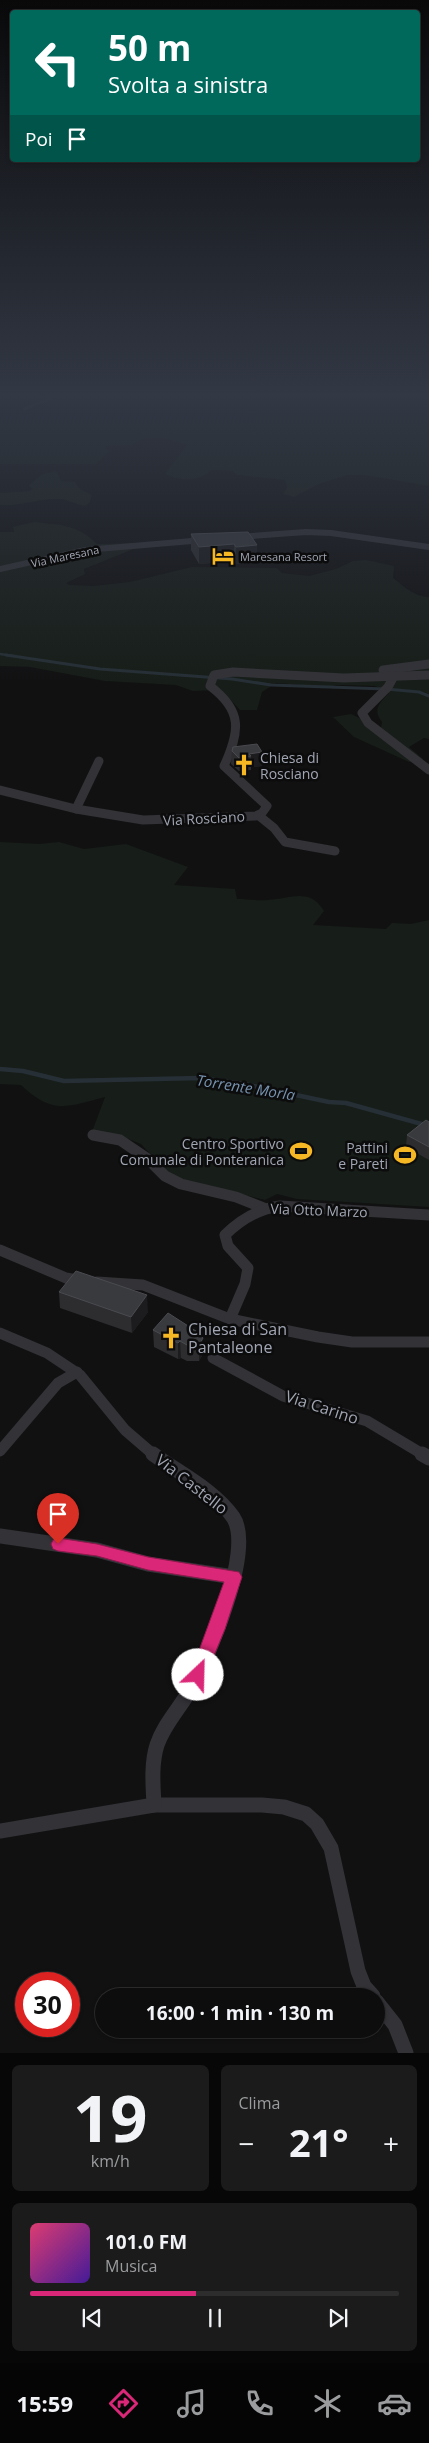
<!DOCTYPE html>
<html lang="it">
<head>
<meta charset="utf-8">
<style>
  body { margin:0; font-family:"Open Sans",sans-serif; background:#1b1b1c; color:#f1f3f6; height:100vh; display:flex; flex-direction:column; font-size:19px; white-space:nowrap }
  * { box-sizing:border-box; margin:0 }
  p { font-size:16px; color:#9a9c9e }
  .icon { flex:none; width:28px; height:28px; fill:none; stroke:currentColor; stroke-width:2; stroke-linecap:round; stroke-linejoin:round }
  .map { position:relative; height:2053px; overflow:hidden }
  .drawer { display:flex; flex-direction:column; gap:12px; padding:12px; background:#070708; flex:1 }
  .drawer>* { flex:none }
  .hud { position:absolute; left:10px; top:10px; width:410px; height:152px; border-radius:5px; box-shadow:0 1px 4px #0004,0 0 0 1px #2d2d2e; background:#00695c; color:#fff; overflow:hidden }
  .speed { position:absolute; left:15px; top:1972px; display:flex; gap:10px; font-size:25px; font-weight:700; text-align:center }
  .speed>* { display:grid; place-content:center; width:65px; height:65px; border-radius:50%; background:#0d0d0e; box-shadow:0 1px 4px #0004,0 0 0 1px #2d2d2e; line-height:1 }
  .speed .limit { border:8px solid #d22; background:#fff; color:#111 }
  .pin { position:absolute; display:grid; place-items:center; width:42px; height:42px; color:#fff; margin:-51px -21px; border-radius:50% 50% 50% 0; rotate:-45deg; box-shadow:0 0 5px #0007 }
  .pin .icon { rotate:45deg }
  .me { position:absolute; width:55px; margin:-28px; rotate:24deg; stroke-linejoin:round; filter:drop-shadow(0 0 4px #0008) }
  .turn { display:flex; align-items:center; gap:18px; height:105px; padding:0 15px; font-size:22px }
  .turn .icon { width:65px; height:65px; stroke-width:2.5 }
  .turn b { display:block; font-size:35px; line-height:42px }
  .then { display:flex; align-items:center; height:48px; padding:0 15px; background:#0003; gap:10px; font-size:19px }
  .big { font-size:38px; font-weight:700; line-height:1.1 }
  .drawer .card { flex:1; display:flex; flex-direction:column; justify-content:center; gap:8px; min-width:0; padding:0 18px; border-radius:8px; background:#1b1b1c }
  .drawer .dial { align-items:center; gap:0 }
  .dial b { font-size:65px; line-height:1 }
  .song { display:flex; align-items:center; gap:15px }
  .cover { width:60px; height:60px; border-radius:8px; background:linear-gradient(135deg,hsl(340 70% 55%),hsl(260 70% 35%)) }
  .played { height:5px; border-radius:2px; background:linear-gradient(90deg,#db2777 45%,#2d2d2e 45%) }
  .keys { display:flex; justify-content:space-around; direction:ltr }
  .heat { display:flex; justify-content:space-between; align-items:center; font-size:28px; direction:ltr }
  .drawer .tiles { flex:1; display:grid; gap:12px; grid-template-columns:1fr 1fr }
  .card:last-child { grid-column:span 2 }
  .trip { position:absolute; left:95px; top:1988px; width:290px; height:50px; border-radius:25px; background:#0d0d0e; box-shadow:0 1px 4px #0004,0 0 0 1px #2d2d2e; font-weight:700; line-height:50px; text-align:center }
  .menu { display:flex; height:80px; justify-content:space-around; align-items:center; background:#050506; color:#9a9c9e }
  .menu .icon { width:35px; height:35px }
  .menu .current { color:#db2777 }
  .menu b { font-size:22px; color:#f1f3f6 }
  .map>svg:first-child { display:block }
  .green { fill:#171d18 }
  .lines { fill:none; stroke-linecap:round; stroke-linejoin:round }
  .stream-far2 { stroke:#272f36; stroke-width:2.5 }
  .stream-far1 { stroke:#272f36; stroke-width:3 }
  .stream { stroke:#272f36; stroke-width:4.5 }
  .street-far3 { stroke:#323237; stroke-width:6 }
  .street-far2 { stroke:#323237; stroke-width:9 }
  .street-far1 { stroke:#323237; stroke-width:11 }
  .street { stroke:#323237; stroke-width:15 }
  .wall { fill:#2d2d30 }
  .shaded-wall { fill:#1c1c1e }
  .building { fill:#393a3e; stroke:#4a4b50 }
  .route { fill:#db2777; stroke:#8e194d }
  .labels { text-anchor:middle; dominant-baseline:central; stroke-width:5; stroke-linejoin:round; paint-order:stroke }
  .far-street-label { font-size:11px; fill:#a1a6b3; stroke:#0c0c0d }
  .far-poi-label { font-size:11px; fill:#a1a6b3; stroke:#0c0c0d; text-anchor:start }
  .poi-label { font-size:14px; fill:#a1a6b3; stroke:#0c0c0d; text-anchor:end }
  .street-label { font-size:14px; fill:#a1a6b3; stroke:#0c0c0d }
  .water-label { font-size:15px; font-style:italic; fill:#7793b0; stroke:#0c0c0d }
  .near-poi-label { font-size:16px; fill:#a1a6b3; stroke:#0c0c0d; text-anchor:start }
  .near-street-label { font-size:16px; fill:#a1a6b3; stroke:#0c0c0d }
</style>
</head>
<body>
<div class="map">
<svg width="429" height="2053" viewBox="0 0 429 2053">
  <rect width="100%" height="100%" fill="#111112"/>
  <g class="green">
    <path d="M0 394H429V486L364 475H347L319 484 294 497 283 494 287 488 285 480 237 475 232 471 212 470C198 482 183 482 165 474L187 445C172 439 145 433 132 445L106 446V449L110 451 96 464H0Z"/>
    <path d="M57 471 61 481 75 482 80 489 92 495 90 502 85 506C76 505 67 499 59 499 39 498 20 507 0 505V493L29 491 33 489 28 486 42 474Z"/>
    <path d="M34 522C61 525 77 524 97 544L134 543 141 546 84 569 85 574 66 583 69 585 93 586 130 582 192 567 277 568 282 573 309 576 336 569 353 561 366 560 394 566 393 578C403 586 415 597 429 597V739L424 738 409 747 423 759 409 762 354 737 333 717 351 714 381 728 382 722C372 710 380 702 389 693L375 686 338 685 326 687 276 683 262 692 257 710H240L221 690 193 691 176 685 105 681 30 667 0 666V532H14L13 527Z"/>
    <path d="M0 842 39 844 59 842 84 849 126 844 188 867 174 885 235 889 237 899C247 899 258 901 268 900 291 899 309 887 324 911L313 925 386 929 392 923 411 924 429 920V1207L297 1199 277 1194 265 1200 171 1177 141 1144 118 1135 92 1132 105 1097C66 1107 53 1115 21 1085L0 1084Z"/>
  </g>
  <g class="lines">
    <g class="stream-far2">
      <path d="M24 409 62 394"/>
      <path d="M0 654 14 656"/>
    </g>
    <path class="stream-far1" d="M6 655 100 669 232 679 271 685 386 689 419 692 429 696"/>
    <path class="stream" d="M0 1069 23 1071 64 1081 200 1078 244 1084 329 1102 346 1103 429 1126"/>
    <g class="street-far3">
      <path d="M238 537 306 532 331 533 429 547"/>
      <path d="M0 569 85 550 204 540"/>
    </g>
    <g class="street-far2">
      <path d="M383 670 429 664"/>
      <path d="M394 676 388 687 362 713 368 723 429 770"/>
      <path d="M0 790 76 809 143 820 256 816 262 813 267 806 224 766C240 731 243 711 210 686L214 675 233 672 344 678 429 675"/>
      <path d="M76 809 99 761"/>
      <path d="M258 815 274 828 285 842 335 851"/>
    </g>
    <g class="street-far1">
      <path d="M93 1135 120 1140 148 1159 165 1176 181 1184 236 1197 264 1208"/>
      <path d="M0 1250 66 1278 83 1281"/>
      <path d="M97 1282 143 1285 230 1319 318 1337 352 1342H429"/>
      <path d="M230 1319 245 1284 248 1268 228 1246 225 1235C241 1219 258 1209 280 1206L429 1215"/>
      <path d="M0 1333 47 1353 80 1375 125 1430 154 1455"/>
      <path d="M213 1358 283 1396 367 1421 424 1455"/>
      <path d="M0 1451 58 1383 77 1372"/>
    </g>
    <g class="street">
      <path d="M422 1454 429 1458"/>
      <path d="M0 1536 97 1550 148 1564 234 1577"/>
      <path d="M154 1805H262L284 1807 306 1814 317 1824 331 1848 358 1971 364 1986 373 1996"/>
      <path d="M0 1831 154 1805C153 1785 151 1764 157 1745 164 1724 180 1708 190 1690 208 1658 255 1549 233 1517 214 1490 179 1473 153 1454"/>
      <path d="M376 2001 395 2025 406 2053"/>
    </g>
  </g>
  <g class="wall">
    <path d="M191 534 257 545 256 562 236 564 234 561 199 564 191 550Z"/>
    <path d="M232 751 262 752V766L251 767V770L239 771 231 764Z"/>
    <path d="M429 1122V1160L406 1147 407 1135Z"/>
    <path d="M59 1292 148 1312 132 1333 60 1308Z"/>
    <path d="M153 1330 199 1333 203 1354 199 1361H187L181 1358 178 1359 154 1347Z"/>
  </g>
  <g class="shaded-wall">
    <path d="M234 544V561L199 564V547Z"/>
    <path d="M257 545 256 562 236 564V547Z"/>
    <path d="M262 752V766L251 767V756L249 754Z"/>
    <path d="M147 1295 148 1312 132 1333 131 1317Z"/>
    <path d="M203 1338V1354L199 1361V1345Z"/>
    <path d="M180 1341 181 1358 178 1359V1343Z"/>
  </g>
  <g class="building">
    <path d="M248 532 257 545 236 547 234 544 199 547 191 534Z"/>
    <path d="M257 744 262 752 249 754 251 756 239 758 232 751 233 747Z"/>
    <path d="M426 1120 429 1122V1147L407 1135Z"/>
    <path d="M76 1271 147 1295 131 1317 59 1292Z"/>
    <path d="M168 1313 199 1333 203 1338 199 1345H187L180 1341 178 1343 153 1330Z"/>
  </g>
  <linearGradient id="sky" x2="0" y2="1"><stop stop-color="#09090a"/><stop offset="0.58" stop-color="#323844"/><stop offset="1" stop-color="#323844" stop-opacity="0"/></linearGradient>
  <rect width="429" height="682" fill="url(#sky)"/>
  <path class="route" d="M58 1538 97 1544 148 1557 239 1572 242 1577 225 1629 204 1680 198 1682 193 1680 190 1675 224 1582 148 1570 97 1556 58 1551 53 1549 51 1544 53 1540Z"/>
  <defs>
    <g id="hotel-bare" transform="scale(1.725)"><path d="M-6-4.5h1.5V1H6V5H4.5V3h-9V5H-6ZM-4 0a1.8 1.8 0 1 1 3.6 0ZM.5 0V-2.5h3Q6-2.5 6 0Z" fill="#f6b725" stroke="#0c0c0d" stroke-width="2.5" paint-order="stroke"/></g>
    <g id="church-bare" transform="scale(1.725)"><path d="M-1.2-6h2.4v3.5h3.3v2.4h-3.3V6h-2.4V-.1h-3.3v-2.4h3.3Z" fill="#f6b725" stroke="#0c0c0d" stroke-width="2.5" paint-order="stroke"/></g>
    <g id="stadium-bare" transform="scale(1.725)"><path d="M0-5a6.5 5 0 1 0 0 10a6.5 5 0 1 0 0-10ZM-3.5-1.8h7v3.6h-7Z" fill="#f6b725" stroke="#0c0c0d" stroke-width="2.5" paint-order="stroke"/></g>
  </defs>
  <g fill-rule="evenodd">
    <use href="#hotel-bare" x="223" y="556"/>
    <use href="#church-bare" x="244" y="765"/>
    <use href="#stadium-bare" x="301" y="1151"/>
    <use href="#stadium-bare" x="405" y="1155"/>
    <use href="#church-bare" x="171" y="1338"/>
  </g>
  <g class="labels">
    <g class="far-street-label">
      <text transform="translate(65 556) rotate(-12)">Via Maresana</text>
    </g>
    <g class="far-poi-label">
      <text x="240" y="556">Maresana Resort</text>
    </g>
    <g class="poi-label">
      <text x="260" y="757" text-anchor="start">Chiesa di<tspan x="260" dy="16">Rosciano</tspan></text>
      <text x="284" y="1143">Centro Sportivo<tspan x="284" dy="16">Comunale di Ponteranica</tspan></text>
      <text x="388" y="1147">Pattini<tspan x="388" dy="16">e Pareti</tspan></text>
    </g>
    <g class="street-label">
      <text transform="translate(204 818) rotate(-3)">Via Rosciano</text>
      <text transform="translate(319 1210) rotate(2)">Via Otto Marzo</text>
    </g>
    <g class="water-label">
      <text transform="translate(246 1087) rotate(9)">Torrente Morla</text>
    </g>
    <g class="near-poi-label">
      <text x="188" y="1329">Chiesa di San<tspan x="188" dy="18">Pantaleone</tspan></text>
    </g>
    <g class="near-street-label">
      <text transform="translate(322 1407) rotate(18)">Via Carino</text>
      <text transform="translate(192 1484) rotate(38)">Via Castello</text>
    </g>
  </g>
</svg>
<div class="speed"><div class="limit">30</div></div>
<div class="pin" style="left:58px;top:1544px;background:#d93025"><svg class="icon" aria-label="arrive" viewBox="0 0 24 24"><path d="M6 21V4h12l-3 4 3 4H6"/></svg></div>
<svg class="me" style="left:198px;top:1675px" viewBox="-20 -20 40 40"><circle r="19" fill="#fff"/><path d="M0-13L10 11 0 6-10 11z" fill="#db2777"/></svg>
<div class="trip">16:00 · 1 min · 130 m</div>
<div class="hud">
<div class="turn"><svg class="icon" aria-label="left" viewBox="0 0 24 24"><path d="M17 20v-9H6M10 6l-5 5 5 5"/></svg><div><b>50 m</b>Svolta a sinistra</div></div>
<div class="then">Poi<svg class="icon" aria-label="arrive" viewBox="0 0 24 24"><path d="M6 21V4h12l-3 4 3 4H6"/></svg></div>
</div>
</div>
<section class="drawer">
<div class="tiles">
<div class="card dial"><b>19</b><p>km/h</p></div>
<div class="card"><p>Clima</p>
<div class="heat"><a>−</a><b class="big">21°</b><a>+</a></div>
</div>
<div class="card">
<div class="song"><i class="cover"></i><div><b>101.0 FM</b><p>Musica</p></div></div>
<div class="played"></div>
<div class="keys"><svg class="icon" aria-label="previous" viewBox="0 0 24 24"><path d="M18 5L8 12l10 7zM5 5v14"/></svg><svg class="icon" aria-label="pause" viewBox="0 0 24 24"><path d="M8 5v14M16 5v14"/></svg><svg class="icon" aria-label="next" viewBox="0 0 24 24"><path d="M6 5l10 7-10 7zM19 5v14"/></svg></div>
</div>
</div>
</section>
<nav class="menu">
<b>15:59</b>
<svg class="icon current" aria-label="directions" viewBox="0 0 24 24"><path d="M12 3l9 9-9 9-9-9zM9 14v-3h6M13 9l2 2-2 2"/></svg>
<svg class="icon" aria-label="music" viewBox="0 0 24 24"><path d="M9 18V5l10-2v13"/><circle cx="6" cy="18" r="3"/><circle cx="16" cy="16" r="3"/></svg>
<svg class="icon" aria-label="phone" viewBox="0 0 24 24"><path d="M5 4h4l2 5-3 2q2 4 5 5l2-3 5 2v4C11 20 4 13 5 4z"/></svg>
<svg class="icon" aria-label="climate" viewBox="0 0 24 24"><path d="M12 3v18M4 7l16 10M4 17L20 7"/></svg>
<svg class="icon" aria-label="car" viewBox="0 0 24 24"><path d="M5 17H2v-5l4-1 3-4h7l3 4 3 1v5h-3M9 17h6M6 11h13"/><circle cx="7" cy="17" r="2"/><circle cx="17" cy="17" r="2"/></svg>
</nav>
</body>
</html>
